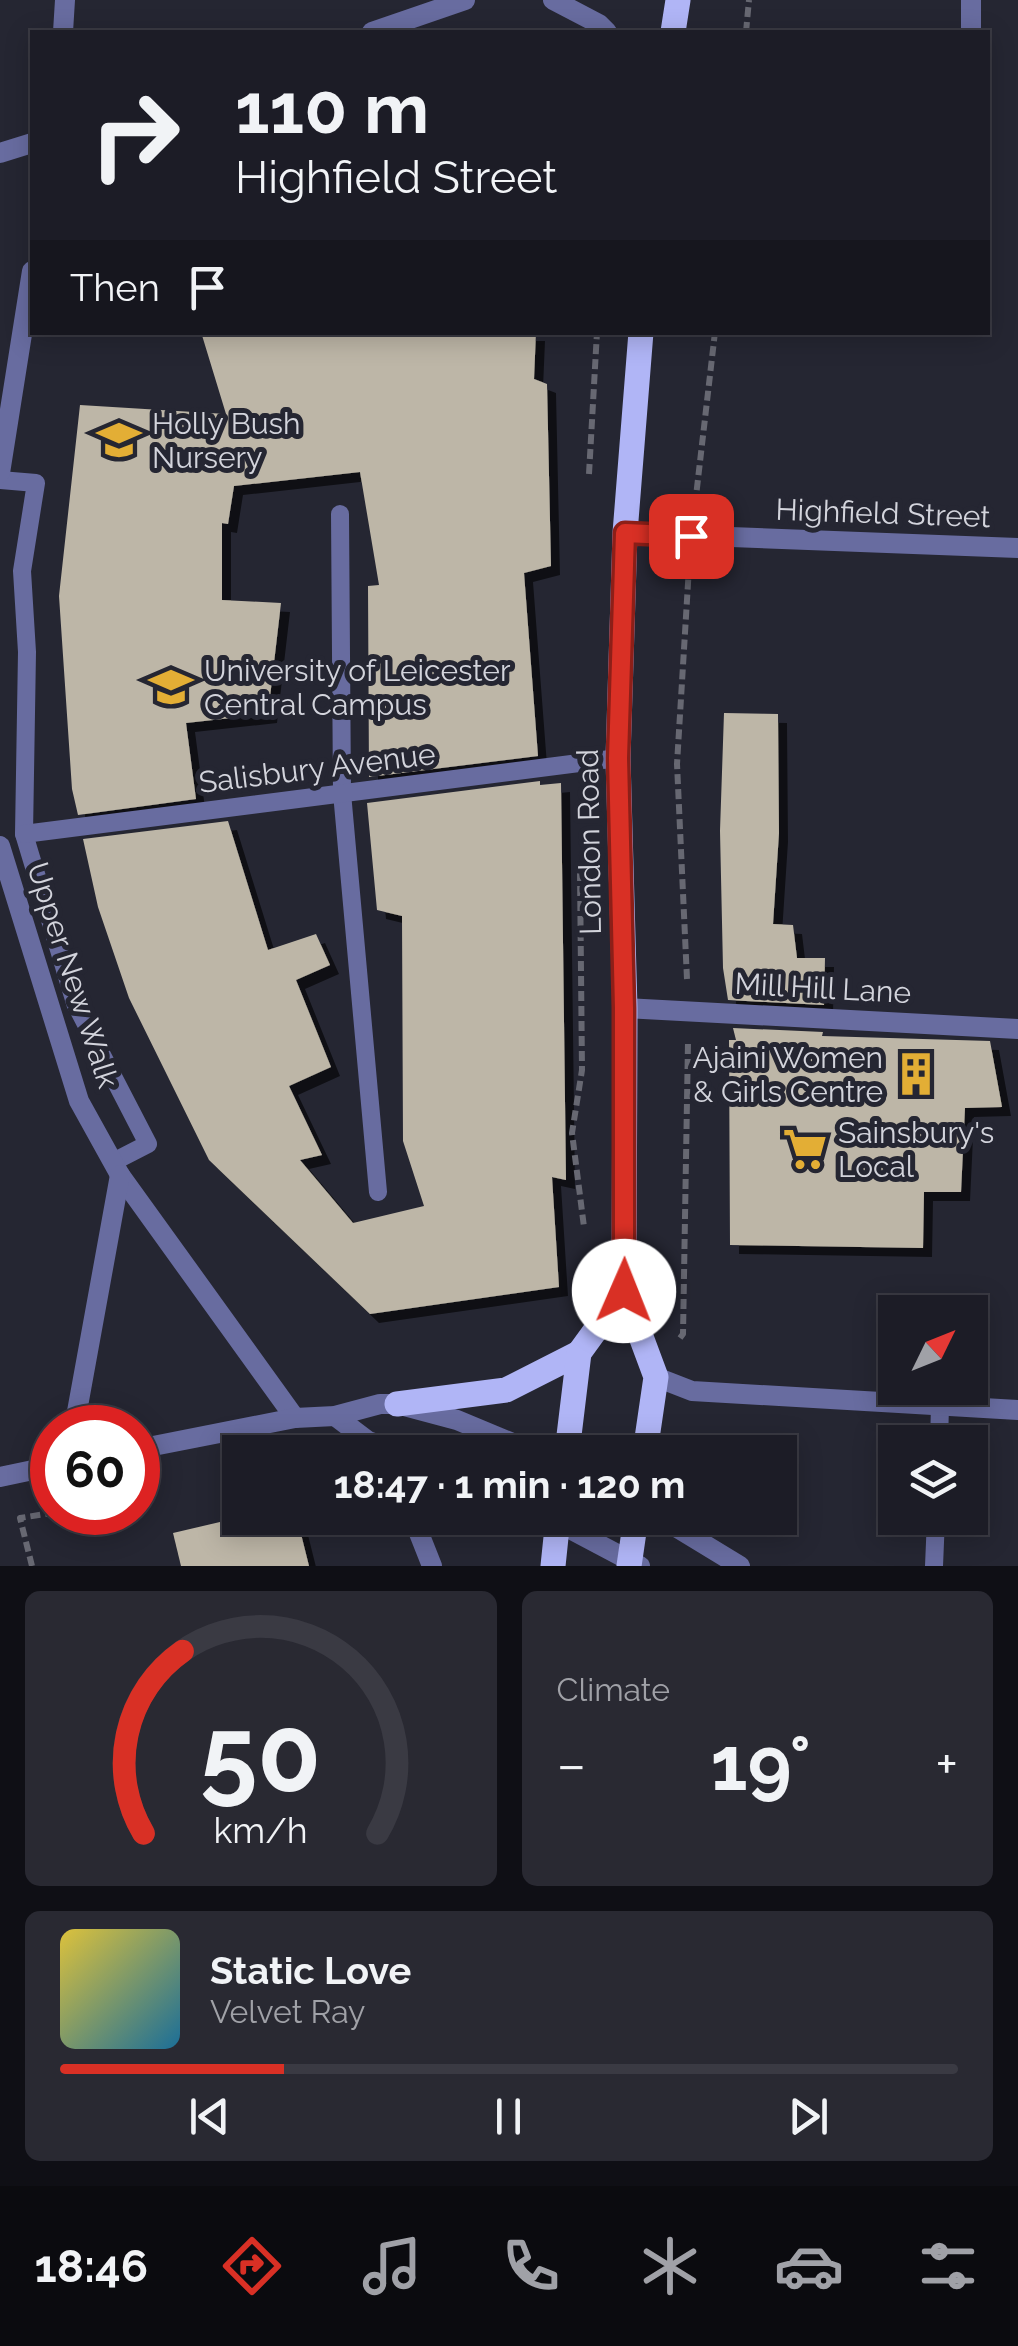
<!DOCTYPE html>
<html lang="en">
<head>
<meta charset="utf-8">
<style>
  body { margin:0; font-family:Raleway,sans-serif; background:#292932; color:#f1f3f6; height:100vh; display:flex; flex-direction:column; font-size:38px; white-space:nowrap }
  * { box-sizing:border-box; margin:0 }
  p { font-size:32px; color:#a0a1a7 }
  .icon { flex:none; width:55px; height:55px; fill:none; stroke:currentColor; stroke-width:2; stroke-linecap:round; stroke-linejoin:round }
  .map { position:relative; height:1566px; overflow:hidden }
  .panel { display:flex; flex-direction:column; gap:25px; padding:25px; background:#0f0f15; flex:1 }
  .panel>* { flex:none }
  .banner { position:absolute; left:30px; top:30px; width:960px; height:305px; border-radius:0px; box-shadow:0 5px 25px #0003,0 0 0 2px #3a3a43; background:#1c1c26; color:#f1f3f6; overflow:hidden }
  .needle { width:65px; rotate:47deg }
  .fabs { position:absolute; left:878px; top:1295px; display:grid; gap:20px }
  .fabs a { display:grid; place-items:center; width:110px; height:110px; border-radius:0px; background:#1c1c26; box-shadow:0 5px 25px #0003,0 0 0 2px #3a3a43; font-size:50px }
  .speed { position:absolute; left:30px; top:1405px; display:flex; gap:20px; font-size:50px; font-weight:700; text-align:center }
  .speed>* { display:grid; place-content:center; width:130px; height:130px; border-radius:50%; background:#1c1c26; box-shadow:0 5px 25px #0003,0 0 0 2px #3a3a43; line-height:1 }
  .speed .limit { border:15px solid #d22; background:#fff; color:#111 }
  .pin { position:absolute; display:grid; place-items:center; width:85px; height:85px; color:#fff; margin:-42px; border-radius:20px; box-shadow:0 5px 15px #0006 }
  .me { position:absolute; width:110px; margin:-55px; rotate:1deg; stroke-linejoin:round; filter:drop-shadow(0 0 8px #0008) }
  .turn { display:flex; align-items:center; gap:35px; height:210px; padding:0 40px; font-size:45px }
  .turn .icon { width:130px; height:130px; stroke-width:2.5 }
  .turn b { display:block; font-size:70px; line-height:85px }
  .then { display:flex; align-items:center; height:95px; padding:0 40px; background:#0003; gap:20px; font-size:38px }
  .big { font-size:75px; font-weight:700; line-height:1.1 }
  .panel .widget { flex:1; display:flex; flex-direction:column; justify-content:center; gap:15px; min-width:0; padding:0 35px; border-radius:15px; background:#292932 }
  .panel .dial { align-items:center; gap:0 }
  .dial svg { height:260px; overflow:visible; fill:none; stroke:#3a3a43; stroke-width:7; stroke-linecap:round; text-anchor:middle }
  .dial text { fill:#f1f3f6; stroke:none }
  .song { display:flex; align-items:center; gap:30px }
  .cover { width:120px; height:120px; border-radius:15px; background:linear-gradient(135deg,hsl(50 70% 55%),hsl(200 70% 35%)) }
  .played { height:10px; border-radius:5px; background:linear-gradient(90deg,#d93025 25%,#3a3a43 25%) }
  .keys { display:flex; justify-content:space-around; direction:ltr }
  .heat { display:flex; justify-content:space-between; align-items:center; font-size:55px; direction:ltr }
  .panel .tiles { flex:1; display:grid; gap:25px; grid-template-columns:1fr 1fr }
  .widget:last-child { grid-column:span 2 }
  .trip { position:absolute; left:222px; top:1435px; width:575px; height:100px; border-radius:0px; background:#1c1c26; box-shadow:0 5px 25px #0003,0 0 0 2px #3a3a43; font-weight:700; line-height:100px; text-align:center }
  .menu { display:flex; height:160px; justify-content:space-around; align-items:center; background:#0b0b0f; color:#a0a1a7 }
  .menu .icon { width:70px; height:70px }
  .menu .current { color:#d93025 }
  .menu b { font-size:45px; color:#f1f3f6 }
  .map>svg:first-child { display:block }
  .building { fill:#bdb6a7; filter:url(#shadow) }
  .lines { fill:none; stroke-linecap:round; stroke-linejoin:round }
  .path { stroke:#676872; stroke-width:6; stroke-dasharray:10 5; stroke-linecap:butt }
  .service { stroke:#686ca0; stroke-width:18 }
  .pedestrian { stroke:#686ca0; stroke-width:20 }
  .minor { stroke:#686ca0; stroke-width:20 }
  .tertiary { stroke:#686ca0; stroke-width:20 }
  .primary { stroke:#b0b5f6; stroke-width:25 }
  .route-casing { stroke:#8d1f18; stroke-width:25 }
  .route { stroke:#d93025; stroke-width:18 }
  .labels { text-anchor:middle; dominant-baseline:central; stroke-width:10; stroke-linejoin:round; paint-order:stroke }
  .poi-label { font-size:30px; fill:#d3d4dc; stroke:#252632; text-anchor:start }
  .street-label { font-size:30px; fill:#d3d4dc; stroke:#252632 }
</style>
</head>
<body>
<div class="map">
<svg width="1018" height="1566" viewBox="0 0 1018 1566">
  <defs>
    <filter id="shadow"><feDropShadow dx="9" dy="9" stdDeviation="0" flood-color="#0009"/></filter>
  </defs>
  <rect width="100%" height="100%" fill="#252632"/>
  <g class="building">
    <path d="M201 332H536L534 379 547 384 551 566 524 573 538 756 369 777 368 586 379 585 360 472 234 486 228 524 222 523V600L281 603 268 714 186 723 196 799 78 815 72 789 59 596 80 405 226 414Z"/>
    <path d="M724 713 778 714 779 833 773 924 793 925 797 958H825L824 1005 728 1000 723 968 720 831Z"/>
    <path d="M540 781V785L561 783 566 1180 552 1177 559 1287 370 1314 209 1160 129 998 98 907 83 839 228 821 268 950 316 934 330 965 296 980 331 1067 289 1086 322 1155 300 1160 353 1223 424 1206 403 1141 402 916 377 910 367 803Z"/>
    <path d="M733 1028 823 1032 822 1036 990 1041 1002 1107 965 1108 961 1192H924L923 1248 730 1245 729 1040H736Z"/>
    <path d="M237 1518H297L309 1566H181L173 1533Z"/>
  </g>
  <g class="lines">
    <g class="path">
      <path d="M746 32 749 0"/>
      <path d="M589 474 597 332"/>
      <path d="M695 505 715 332"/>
      <path d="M580 871 582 1070 572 1133 584 1227"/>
      <path d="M687 979 677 764 689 567"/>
      <path d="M680 1338 683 1334 688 1042"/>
      <path d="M32 1566 20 1518 58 1512"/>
    </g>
    <g class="service">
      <path d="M0 480 36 483 22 571 27 652 24 834 75 1003 148 1144 113 1162"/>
      <path d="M340 514 342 793 378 1192"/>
      <path d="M24 834 618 758"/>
      <path d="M939 1442 940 1406"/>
      <path d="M934 1566 936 1518"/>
    </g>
    <g class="pedestrian">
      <path d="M63 32 65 0"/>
      <path d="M0 473 32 271"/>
      <path d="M0 846 79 1101 120 1175 295 1418"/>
      <path d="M74 1428 120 1175"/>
    </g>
    <g class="minor">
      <path d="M553 0 599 24 607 32"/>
      <path d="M372 32 465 0"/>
      <path d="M971 32V0"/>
      <path d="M0 153 32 143"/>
      <path d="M625 533 1018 548"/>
      <path d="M625 1008 1018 1029"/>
      <path d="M656 1377 692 1391 1018 1410"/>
      <path d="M413 1518 432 1566"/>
    </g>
    <g class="tertiary">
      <path d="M335 1416 368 1441 398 1452"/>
      <path d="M138 1449 295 1418 335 1416 380 1404H397L457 1420 534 1452"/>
      <path d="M0 1477 52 1466"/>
      <path d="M549 1518 640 1566"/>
      <path d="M661 1518 740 1566"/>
    </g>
    <g class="primary">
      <path d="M673 32 678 0"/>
      <path d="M641 332 625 533 618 758 625 1008 624 1291 656 1377 645 1452"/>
      <path d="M397 1404 506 1390 579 1353"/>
      <path d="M567 1452 579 1353 624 1291"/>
      <path d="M553 1566 558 1518"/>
      <path d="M629 1566 636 1518"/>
    </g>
  </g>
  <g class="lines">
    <g class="route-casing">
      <path id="route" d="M624 1291V1008L618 758 625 533 691 536"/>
    </g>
    <use href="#route" class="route"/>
  </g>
  <defs>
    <g id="school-bare" transform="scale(3.45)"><path d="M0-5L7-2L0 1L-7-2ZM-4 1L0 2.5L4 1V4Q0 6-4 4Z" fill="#e3ae35" stroke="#252632" stroke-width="2.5" paint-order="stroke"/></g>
    <g id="university-bare" transform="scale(3.45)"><path d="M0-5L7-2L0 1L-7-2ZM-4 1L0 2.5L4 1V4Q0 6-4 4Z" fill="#e3ae35" stroke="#252632" stroke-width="2.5" paint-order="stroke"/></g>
    <g id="building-bare" transform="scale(3.45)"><path d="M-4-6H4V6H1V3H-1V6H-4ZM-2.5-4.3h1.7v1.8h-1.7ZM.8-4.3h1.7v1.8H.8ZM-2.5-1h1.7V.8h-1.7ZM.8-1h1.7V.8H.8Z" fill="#e3ae35" stroke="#252632" stroke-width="2.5" paint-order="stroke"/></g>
    <g id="supermarket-bare" transform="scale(3.45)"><path d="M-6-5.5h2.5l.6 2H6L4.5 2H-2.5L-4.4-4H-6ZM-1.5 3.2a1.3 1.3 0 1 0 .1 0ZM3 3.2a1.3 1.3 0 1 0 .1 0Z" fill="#e3ae35" stroke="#252632" stroke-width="2.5" paint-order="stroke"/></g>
  </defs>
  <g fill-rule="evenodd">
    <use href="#school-bare" x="119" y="440"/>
    <use href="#university-bare" x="171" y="687"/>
    <use href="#building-bare" x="916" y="1074"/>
    <use href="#supermarket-bare" x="805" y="1149"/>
  </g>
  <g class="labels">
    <g class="poi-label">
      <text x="152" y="423">Holly Bush<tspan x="152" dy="34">Nursery</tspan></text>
      <text x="204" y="670">University of Leicester<tspan x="204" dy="34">Central Campus</tspan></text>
      <text x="883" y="1057" text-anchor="end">Ajaini Women<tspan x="883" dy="34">&amp; Girls Centre</tspan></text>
      <text x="838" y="1132">Sainsbury's<tspan x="838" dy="34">Local</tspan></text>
    </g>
    <g class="street-label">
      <text transform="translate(883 513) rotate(2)">Highfield Street</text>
      <text transform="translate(317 768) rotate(-7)">Salisbury Avenue</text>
      <text transform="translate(589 842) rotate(-91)">London Road</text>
      <text transform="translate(73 975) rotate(72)">Upper New Walk</text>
      <text transform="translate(823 988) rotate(3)">Mill Hill Lane</text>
    </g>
  </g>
</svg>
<div class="fabs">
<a><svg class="needle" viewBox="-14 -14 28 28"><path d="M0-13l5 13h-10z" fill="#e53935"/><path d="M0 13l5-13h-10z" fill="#a0a1a7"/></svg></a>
<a><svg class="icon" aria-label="layers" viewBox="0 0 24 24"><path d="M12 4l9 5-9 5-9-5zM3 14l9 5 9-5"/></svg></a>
</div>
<div class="speed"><div class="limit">60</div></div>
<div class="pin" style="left:691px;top:536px;background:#d93025"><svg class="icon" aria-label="arrive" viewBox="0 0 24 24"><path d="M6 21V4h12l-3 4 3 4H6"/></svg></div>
<svg class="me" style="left:624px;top:1291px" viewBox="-20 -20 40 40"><circle r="19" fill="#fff"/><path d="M0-13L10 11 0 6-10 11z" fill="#d93025"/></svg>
<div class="trip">18:47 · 1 min · 120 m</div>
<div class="banner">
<div class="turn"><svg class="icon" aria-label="right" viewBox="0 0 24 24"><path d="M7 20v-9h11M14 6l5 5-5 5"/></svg><div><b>110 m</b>Highfield Street</div></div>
<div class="then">Then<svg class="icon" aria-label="arrive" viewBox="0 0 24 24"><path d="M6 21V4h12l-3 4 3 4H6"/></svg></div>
</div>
</div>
<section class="panel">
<div class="tiles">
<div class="widget dial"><svg viewBox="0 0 100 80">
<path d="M14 69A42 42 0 1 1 86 69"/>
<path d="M14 69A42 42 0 0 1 26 13" stroke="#d93025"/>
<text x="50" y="56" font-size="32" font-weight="700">50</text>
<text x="50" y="72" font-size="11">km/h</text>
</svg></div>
<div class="widget"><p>Climate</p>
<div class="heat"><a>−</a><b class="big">19°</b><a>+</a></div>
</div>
<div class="widget">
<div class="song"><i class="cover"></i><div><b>Static Love</b><p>Velvet Ray</p></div></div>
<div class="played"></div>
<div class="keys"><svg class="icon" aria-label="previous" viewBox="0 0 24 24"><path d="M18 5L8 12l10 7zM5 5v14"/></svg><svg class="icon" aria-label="pause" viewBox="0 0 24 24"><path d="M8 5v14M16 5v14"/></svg><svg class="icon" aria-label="next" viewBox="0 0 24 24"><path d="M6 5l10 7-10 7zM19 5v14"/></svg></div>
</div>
</div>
</section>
<nav class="menu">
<b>18:46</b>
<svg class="icon current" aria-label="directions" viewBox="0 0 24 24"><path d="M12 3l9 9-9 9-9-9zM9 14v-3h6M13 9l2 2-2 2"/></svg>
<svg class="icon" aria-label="music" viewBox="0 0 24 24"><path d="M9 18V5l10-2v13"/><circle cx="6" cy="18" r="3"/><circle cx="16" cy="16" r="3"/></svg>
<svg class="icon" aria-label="phone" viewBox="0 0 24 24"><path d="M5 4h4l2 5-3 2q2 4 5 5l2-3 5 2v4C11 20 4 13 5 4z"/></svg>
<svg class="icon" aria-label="climate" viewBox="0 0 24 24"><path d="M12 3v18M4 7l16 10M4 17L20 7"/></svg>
<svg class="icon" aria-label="car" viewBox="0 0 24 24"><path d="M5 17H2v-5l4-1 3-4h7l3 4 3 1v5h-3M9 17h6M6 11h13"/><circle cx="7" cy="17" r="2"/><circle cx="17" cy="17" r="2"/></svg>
<svg class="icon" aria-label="filters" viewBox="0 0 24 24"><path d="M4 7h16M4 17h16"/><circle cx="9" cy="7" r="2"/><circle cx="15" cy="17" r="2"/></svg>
</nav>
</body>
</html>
